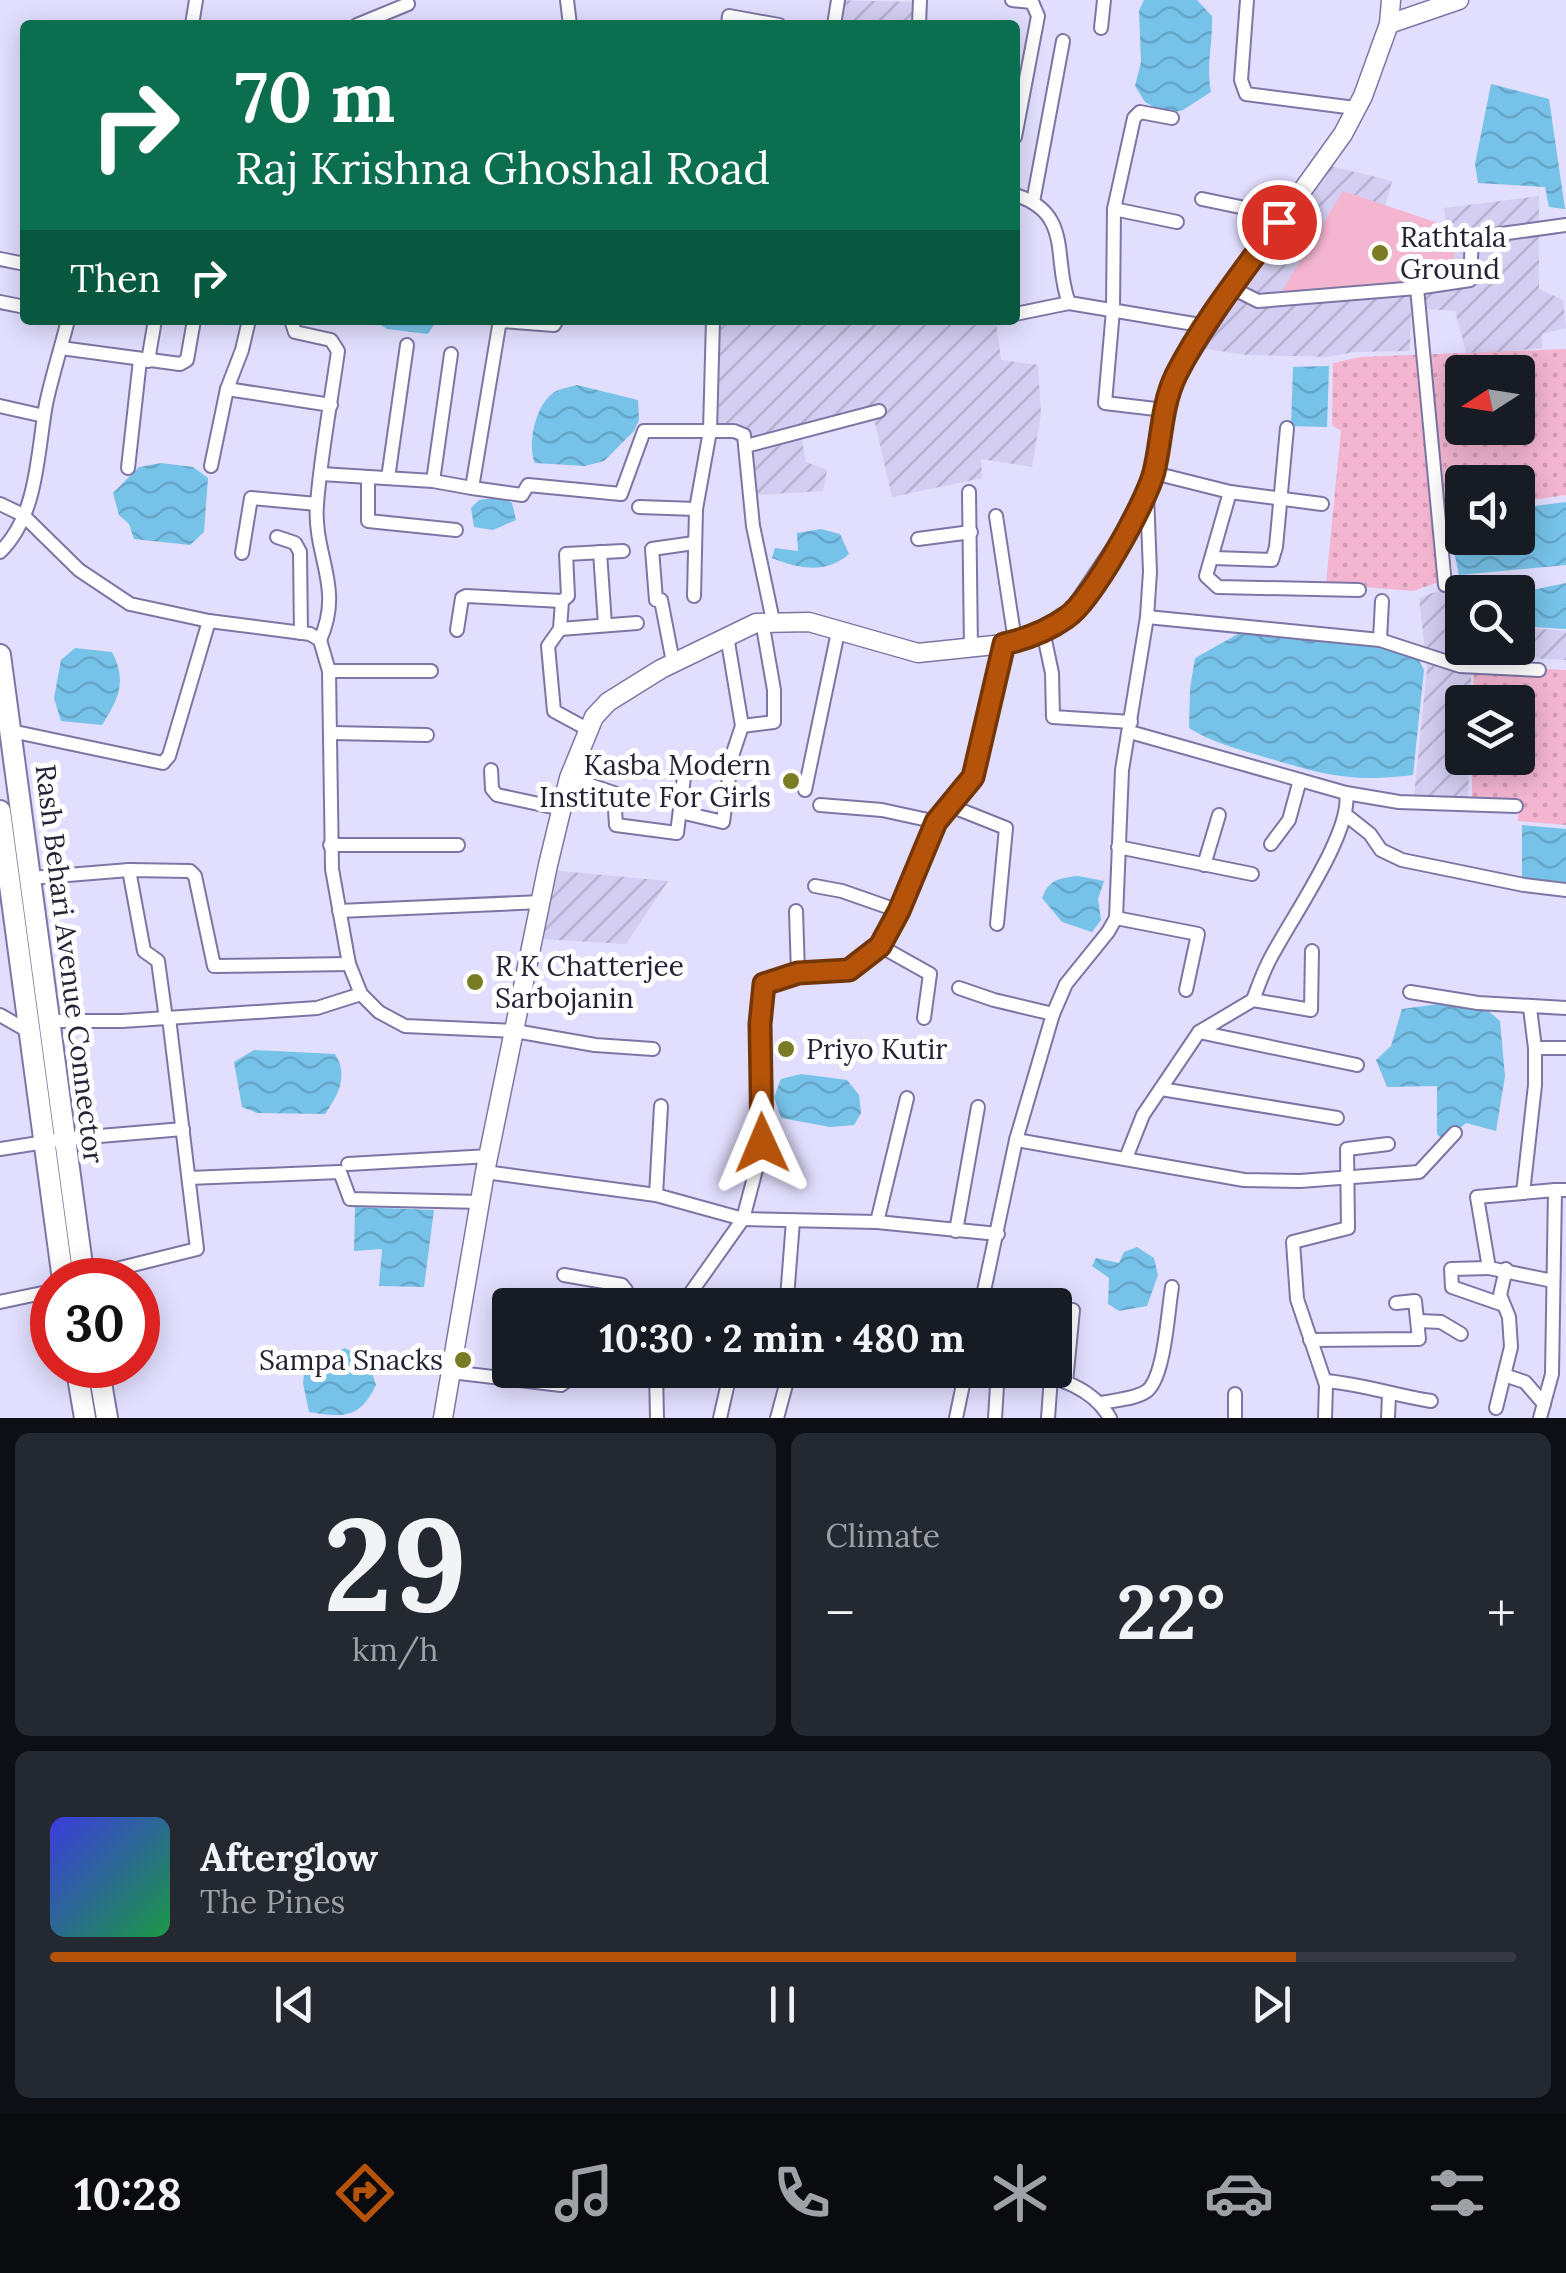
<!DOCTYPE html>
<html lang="en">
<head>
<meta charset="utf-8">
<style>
  body { margin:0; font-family:Lora,serif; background:#242831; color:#f1f3f6; height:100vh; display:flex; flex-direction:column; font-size:38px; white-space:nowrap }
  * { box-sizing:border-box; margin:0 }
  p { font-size:32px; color:#9ea1a6 }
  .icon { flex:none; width:55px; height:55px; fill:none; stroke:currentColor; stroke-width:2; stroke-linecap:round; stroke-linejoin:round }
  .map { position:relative; height:1418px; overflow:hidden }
  .details { display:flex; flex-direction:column; gap:15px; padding:15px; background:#0d0f14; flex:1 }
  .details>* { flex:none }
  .hud { position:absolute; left:20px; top:20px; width:1000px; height:305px; border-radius:10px; box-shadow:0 5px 25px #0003; background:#0b6e4f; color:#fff; overflow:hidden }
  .needle { width:65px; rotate:258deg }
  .tools { position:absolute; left:1445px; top:355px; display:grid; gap:20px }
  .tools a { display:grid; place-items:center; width:90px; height:90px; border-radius:10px; background:#171b24; box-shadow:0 5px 25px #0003; font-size:50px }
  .speed { position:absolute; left:30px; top:1258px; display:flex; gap:20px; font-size:50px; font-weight:700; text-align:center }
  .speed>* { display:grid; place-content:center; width:130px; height:130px; border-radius:50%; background:#171b24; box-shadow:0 5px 25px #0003; line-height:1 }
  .speed .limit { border:15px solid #d22; background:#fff; color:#111 }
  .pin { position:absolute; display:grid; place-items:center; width:85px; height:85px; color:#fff; margin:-42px; border:5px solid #fff; border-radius:50%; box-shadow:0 2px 10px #0007 }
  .me { position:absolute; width:110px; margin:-55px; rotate:359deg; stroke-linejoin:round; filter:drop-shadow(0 0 8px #0008) }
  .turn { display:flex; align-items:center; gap:35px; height:210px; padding:0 50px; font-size:45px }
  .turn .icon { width:130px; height:130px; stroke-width:2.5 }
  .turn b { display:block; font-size:70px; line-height:85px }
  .then { display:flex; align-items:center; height:95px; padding:0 50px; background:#0003; gap:20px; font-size:38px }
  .big { font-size:75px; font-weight:700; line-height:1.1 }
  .details .widget { flex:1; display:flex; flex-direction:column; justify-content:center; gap:15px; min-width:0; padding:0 35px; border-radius:15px; background:#242831 }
  .details .dial { align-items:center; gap:0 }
  .dial b { font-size:130px; line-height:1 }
  .song { display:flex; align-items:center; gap:30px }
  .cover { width:120px; height:120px; border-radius:15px; background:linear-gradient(135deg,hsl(240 70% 55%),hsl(140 70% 35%)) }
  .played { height:10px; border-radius:5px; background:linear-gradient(90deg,#b45309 85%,#363941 85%) }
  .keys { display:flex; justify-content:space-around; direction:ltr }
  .heat { display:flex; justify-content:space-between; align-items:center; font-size:55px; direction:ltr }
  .details .tiles { flex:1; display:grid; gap:15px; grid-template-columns:1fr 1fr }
  .widget:last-child { grid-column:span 2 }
  .trip { position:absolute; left:492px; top:1288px; width:580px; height:100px; border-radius:10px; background:#171b24; box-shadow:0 5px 25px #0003; font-weight:700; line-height:100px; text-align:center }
  .dock { display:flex; height:160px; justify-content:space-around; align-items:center; background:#090b0e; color:#9ea1a6 }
  .dock .icon { width:70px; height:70px }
  .dock .current { color:#b45309 }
  .dock b { font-size:45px; color:#f1f3f6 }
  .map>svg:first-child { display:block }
  .industrial { fill:url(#industrial-furrows) }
  .grass { fill:#f3b5d0 }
  .park { fill:url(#park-dots); fill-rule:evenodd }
  .water { fill:url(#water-waves) }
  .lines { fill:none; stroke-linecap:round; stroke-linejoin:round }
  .street-casing { stroke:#7d76a5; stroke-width:16 }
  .secondary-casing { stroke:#7d76a5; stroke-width:21 }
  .primary-casing { stroke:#7d76a5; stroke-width:24 }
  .street { stroke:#fff; stroke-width:12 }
  .secondary { stroke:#fff; stroke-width:18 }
  .primary { stroke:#fff; stroke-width:20 }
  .route-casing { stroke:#753606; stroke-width:25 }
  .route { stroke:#b45309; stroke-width:18 }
  .poi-dot { fill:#7a7c25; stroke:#fff; stroke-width:4 }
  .labels { text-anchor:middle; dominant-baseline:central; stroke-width:10; stroke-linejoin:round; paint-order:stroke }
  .poi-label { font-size:28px; fill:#252235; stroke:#fff; text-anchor:start }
  .street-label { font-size:28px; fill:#252235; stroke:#fff }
</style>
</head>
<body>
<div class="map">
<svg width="1566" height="1418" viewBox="0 0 1566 1418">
  <defs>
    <pattern id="industrial-furrows" width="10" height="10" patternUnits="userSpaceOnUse" patternTransform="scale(2.5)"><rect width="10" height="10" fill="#d4cff2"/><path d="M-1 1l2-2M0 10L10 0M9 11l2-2" fill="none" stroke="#b6b1d0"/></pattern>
    <pattern id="park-dots" width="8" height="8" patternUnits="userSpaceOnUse" patternTransform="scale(2.5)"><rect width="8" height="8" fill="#f3b5d0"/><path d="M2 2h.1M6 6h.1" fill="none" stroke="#d09bb3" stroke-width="1.8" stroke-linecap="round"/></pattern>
    <pattern id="water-waves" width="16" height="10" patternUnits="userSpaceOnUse" patternTransform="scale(2.5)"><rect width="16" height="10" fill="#76c2e8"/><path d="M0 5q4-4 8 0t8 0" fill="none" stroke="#66a6c8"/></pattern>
  </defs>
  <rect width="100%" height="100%" fill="#e2defe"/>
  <g class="industrial">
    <path d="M836 0 915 2V25H830Z"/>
    <path d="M1331 166 1392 181 1384 211 1283 305 1454 290 1444 208 1539 196V289L1563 300 1566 328 1542 334V348L1467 355 1455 311 1411 308 1410 351 1354 352 1328 357 1247 355 1200 348 1272 241Z"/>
    <path d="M721 320H996L1001 360 1038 365 1041 414 1032 467 981 459 982 478 892 497 872 410 799 426 806 462 827 470 823 491 757 495 750 429 736 422 718 424V339Z"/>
    <path d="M1449 587 1453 608 1462 609V648H1518V627L1566 631V660L1471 655V702H1462V758H1469L1468 797 1414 796 1427 669 1419 598Z"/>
    <path d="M550 870 668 881 626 944 540 939Z"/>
  </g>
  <path class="grass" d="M1343 191 1456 229 1453 277 1280 294Z"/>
  <g class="park">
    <path d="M1566 349V495L1518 502V482H1462V510L1432 515 1439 582 1413 591 1326 584 1341 430 1332 426 1333 363 1360 357ZM1462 372H1518V428H1462Z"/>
    <path d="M1474 665 1566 670V825L1518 821V802L1472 798V758H1518V702H1473Z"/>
  </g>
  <g class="water">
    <path d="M1144 0H1197L1212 16C1213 45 1206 62 1211 92L1183 110 1167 114 1145 102 1135 86 1141 62 1139 11Z"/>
    <path d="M1491 84 1549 99 1565 209 1549 207 1545 187 1478 183 1475 164Z"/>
    <path d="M373 320H437L428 334 387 329Z"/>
    <path d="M1329 366 1327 427 1291 426 1293 367Z"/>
    <path d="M577 385 638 400 639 420 634 431 604 461 585 466 535 463C527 445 535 406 553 393 558 389 570 387 577 385Z"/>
    <path d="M161 463 193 467 208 478 204 532 190 545 134 539 129 524 119 515 113 493 139 467Z"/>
    <path d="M500 497 512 503 516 520 493 530 474 527 471 508 479 500Z"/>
    <path d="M1566 502V565L1459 575 1447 518 1462 516V538H1518V508Z"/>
    <path d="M821 529 840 534 849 554C826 574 799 569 772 558L775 548 798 551 797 533Z"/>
    <path d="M1566 583V629L1518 626V593Z"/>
    <path d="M1238 634 1413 649 1424 670 1413 775C1348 783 1322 774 1261 756 1234 748 1212 742 1189 728L1190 689 1195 658Z"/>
    <path d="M75 648 112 652C127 681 119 698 102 725L61 721 54 698 61 660Z"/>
    <path d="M1522 825 1566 829V882L1522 878Z"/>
    <path d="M1078 876 1104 881 1098 899 1101 920 1092 932 1062 922 1042 898C1049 879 1060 878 1078 876Z"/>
    <path d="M1439 1004 1485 1008 1500 1021 1505 1076 1496 1131 1466 1123 1444 1141 1437 1134V1086L1387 1087 1376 1060 1391 1046 1402 1009Z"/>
    <path d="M254 1050 335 1054C349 1077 338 1094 325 1114L257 1113 242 1107 234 1062Z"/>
    <path d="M801 1074 847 1080 859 1095 861 1113 854 1125 830 1127 781 1118 774 1097 781 1079Z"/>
    <path d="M355 1207 434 1210 424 1287 379 1286 382 1249 354 1251Z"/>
    <path d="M1137 1247 1154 1258 1158 1275 1147 1306 1119 1311 1108 1304 1109 1278 1092 1266 1096 1258 1119 1263 1124 1252Z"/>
    <path d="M345 1348 368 1361 376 1385C360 1418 345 1418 309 1412L303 1383 305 1366Z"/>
  </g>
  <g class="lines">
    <g class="street-casing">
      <g id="street">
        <path d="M567 0 570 25"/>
        <path d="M1012 0 1032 2 1038 16 1015 137"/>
        <path d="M1247 0 1241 80 1246 94 1355 108"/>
        <path d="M192 25 196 0"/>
        <path d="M357 25 408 4"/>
        <path d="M728 25 729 16 779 25"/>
        <path d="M834 25 838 0"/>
        <path d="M919 25 920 0"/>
        <path d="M1101 28 1104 0"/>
        <path d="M1015 195C1074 213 1052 260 1069 303L1206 326"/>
        <path d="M1202 199 1283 216"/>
        <path d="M1033 202 1063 41"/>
        <path d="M1114 209 1177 222"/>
        <path d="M0 259 25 264"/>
        <path d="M1232 288 1258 301 1417 288 1470 280 1472 238 1566 225"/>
        <path d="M1417 288 1445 585"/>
        <path d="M0 302 25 307"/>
        <path d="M1015 314 1069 303"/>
        <path d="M291 320 295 332 331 340 338 351C331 402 321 453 317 504 313 556 344 587 320 640"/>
        <path d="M61 348 180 364 187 360 194 320"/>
        <path d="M148 361 155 320"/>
        <path d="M227 389 242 350 249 320"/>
        <path d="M0 406 44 416"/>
        <path d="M1164 410 1105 403 1113 310 1114 209 1134 118 1140 112 1172 118"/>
        <path d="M746 446 879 411"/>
        <path d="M211 466 227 389 331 405"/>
        <path d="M128 468 140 360"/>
        <path d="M1154 473 1230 492 1322 504"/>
        <path d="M321 474 433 481 472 488 499 326 503 321 554 325 557 320"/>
        <path d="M368 477V521L456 530"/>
        <path d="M388 478 407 345"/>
        <path d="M433 481 451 354"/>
        <path d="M472 488 522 495 528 485 621 494 644 431H734L744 435 753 526 773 621"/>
        <path d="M969 492 971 650"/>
        <path d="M1230 492 1206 576 1218 587 1359 590"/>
        <path d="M0 504 23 515 79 570 130 604 209 621 310 634 320 640 329 671 332 869 349 964 361 994 379 1012 405 1026 515 1031 595 1045 653 1049"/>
        <path d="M639 507 696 509"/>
        <path d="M996 516 1015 641"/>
        <path d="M277 537 295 543 300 552 301 633"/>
        <path d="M918 539 971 532"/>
        <path d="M0 552C38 515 37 454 46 404 52 376 61 348 68 320"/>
        <path d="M600 552 605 625"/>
        <path d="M242 553 251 498 317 504"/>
        <path d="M1214 558 1272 560 1276 547 1287 428"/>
        <path d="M694 596 696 509 710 431 713 320"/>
        <path d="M1147 617 1380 640 1460 666 1539 670"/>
        <path d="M560 629 637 623"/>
        <path d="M457 630 462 598 466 596 562 601"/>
        <path d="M1043 631 1052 673 1053 717 1131 722"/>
        <path d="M727 636 742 726 774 722V690L762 621"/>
        <path d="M1380 640 1382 601"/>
        <path d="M673 662 661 600H656L652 549 694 543"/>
        <path d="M329 671H431"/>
        <path d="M589 730 554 711 548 646 560 629 562 601 568 596 566 554 623 551"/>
        <path d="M11 731 163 763 169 756 209 621"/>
        <path d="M1130 732 1346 793 1399 802 1516 806"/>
        <path d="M332 733 427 735"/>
        <path d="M491 770 492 789 497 795 562 809"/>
        <path d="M569 778 614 793 616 825 677 833 685 769"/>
        <path d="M805 790 838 632"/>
        <path d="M820 805 882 810 937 822"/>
        <path d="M948 805 1006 828 997 924"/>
        <path d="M680 812 723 822 732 756 742 726"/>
        <path d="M1346 815 1370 834 1381 850 1402 860 1524 885 1566 890"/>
        <path d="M1271 844 1289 820 1300 780"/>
        <path d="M330 845H458"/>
        <path d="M1118 847 1252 874"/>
        <path d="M1204 865 1219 815"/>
        <path d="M129 870 144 951 158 961 166 1019"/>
        <path d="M31 878 129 870 190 871 195 876 214 966 349 964"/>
        <path d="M815 886 842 891 899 911"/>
        <path d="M339 911 541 902"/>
        <path d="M796 911 798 973"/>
        <path d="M1116 918 1198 934 1186 990"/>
        <path d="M880 946 930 974 924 1018"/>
        <path d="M959 988 994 1000 1053 1014"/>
        <path d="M1410 992 1478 1003 1566 1008"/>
        <path d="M1253 1000C1258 987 1262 975 1268 963 1287 924 1353 833 1346 793"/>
        <path d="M1530 1008 1535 1048H1566"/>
        <path d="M0 1015 28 1031"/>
        <path d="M47 1021H122L317 1008 361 994"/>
        <path d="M1199 1032 1357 1065"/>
        <path d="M1161 1089 1337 1118"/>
        <path d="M1016 1140 1244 1180 1300 1181 1419 1172 1455 1133"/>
        <path d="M0 1149 64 1139 183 1129"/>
        <path d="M1126 1158 1143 1115 1199 1032 1253 1000 1311 1010 1312 951"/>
        <path d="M348 1164 490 1156"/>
        <path d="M485 1172 656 1195 743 1219 877 1222 998 1234"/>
        <path d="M189 1178 340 1172 350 1199 482 1202"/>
        <path d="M1523 1193 1535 1085V1048"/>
        <path d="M656 1195 661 1106"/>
        <path d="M877 1222 907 1098"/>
        <path d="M956 1231 978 1107"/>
        <path d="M1489 1268 1451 1269 1452 1287 1501 1304"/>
        <path d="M564 1275 622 1285 626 1290 623 1305"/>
        <path d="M84 1277 197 1249 169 1018"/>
        <path d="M1553 1281 1489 1268 1477 1197 1555 1190"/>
        <path d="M787 1298 793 1221"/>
        <path d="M0 1302 52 1291"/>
        <path d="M682 1305 743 1219 758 1162 761 1143 760 1024 764 984 798 973 849 969 880 946 899 911 937 822 973 777 1004 644"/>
        <path d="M981 1305 1016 1140 1053 1014 1066 984 1108 932 1116 918 1122 770 1147 617 1150 572 1147 494"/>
        <path d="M1419 1321 1441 1322 1461 1334"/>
        <path d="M1310 1340 1419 1339 1415 1301 1396 1303"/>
        <path d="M656 1370 657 1418"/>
        <path d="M1025 1370C1058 1378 1092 1387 1110 1418"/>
        <path d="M451 1372 561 1385 581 1370"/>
        <path d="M1504 1375 1525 1382 1544 1404"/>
        <path d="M1325 1381C1363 1384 1393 1395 1431 1401"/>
        <path d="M1066 1382 1073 1310"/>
        <path d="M1235 1394V1418"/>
        <path d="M1101 1403C1114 1400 1138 1399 1148 1390 1165 1374 1168 1310 1172 1287"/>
        <path d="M1496 1408 1511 1347 1509 1317 1500 1295 1506 1269"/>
        <path d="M720 1418 731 1370"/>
        <path d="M777 1418 790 1370"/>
        <path d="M956 1418 966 1370"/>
        <path d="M995 1418 998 1370"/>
        <path d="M1048 1418 1051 1377"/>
        <path d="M1325 1418 1326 1385 1297 1299 1293 1242 1348 1228 1347 1149 1388 1144"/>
        <path d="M1388 1418 1389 1395"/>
        <path d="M1540 1418 1552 1374 1555 1190H1566"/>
      </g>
    </g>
    <g class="secondary-casing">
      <g id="secondary">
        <path d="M1389 24 1459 0"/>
        <path d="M443 1418 485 1172 548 865 569 778 594 717 608 702 661 669 756 623 809 622 918 653 1004 644 1043 631 1070 616 1127 531 1147 490 1154 473 1164 410 1176 375 1232 288 1343 134 1363 96 1389 24 1391 0"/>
      </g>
    </g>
    <g class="primary-casing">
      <g id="primary">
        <path d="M0 655 84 1280"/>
        <path d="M0 811 63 1280"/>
        <path d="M76 1365 85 1418"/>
        <path d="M98 1365 107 1418"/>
      </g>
    </g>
    <use href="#street" class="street"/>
    <use href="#secondary" class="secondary"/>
    <use href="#primary" class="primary"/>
  </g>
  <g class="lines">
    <g class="route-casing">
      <path id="route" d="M762 1143 760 1024 764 984 798 973 849 970 880 946 899 911 936 822 973 777 1004 644C1026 639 1049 630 1067 617 1092 600 1146 503 1154 472 1162 440 1161 406 1176 375 1204 320 1244 271 1279 222"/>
    </g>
    <use href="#route" class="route"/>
  </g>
  <g class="poi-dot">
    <circle cx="1380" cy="253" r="10"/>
    <circle cx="791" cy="781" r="10"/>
    <circle cx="475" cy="982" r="10"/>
    <circle cx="786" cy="1049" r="10"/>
    <circle cx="463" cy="1360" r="10"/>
  </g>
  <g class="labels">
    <g class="poi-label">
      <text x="1400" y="237">Rathtala<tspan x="1400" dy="32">Ground</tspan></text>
      <text x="771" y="765" text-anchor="end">Kasba Modern<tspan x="771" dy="32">Institute For Girls</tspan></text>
      <text x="495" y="966">R K Chatterjee<tspan x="495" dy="32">Sarbojanin</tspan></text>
      <text x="806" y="1049">Priyo Kutir</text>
      <text x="443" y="1360" text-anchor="end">Sampa Snacks</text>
    </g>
    <g class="street-label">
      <text transform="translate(70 964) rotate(83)">Rash Behari Avenue Connector</text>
    </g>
  </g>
</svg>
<div class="tools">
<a><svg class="needle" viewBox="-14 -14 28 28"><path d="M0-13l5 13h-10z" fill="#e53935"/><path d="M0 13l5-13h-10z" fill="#9ea1a6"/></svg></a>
<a><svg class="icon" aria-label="sound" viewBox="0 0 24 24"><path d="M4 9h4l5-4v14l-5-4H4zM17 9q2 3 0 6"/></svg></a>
<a><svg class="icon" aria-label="search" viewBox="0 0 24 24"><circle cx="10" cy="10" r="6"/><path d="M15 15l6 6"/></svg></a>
<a><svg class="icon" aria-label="layers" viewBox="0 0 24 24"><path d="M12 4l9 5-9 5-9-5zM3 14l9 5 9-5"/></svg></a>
</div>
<div class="speed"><div class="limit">30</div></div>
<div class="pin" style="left:1279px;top:222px;background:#d93025"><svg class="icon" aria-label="arrive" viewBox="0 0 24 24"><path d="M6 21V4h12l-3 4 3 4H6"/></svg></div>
<svg class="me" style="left:762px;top:1143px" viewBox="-20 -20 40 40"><path d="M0-17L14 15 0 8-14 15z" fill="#b45309" stroke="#fff" stroke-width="4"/></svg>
<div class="trip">10:30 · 2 min · 480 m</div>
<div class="hud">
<div class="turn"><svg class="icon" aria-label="right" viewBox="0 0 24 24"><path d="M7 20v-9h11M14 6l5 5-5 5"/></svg><div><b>70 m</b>Raj Krishna Ghoshal Road</div></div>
<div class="then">Then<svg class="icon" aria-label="right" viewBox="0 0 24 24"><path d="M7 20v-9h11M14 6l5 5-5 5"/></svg></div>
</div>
</div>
<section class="details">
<div class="tiles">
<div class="widget dial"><b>29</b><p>km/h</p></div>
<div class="widget"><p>Climate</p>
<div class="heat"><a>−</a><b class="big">22°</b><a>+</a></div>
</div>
<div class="widget">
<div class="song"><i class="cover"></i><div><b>Afterglow</b><p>The Pines</p></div></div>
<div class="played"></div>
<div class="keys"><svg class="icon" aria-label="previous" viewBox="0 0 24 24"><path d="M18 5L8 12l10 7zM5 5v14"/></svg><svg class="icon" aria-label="pause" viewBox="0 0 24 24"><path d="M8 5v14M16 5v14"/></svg><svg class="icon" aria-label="next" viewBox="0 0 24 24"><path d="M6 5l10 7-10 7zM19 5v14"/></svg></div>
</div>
</div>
</section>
<nav class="dock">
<b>10:28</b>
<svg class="icon current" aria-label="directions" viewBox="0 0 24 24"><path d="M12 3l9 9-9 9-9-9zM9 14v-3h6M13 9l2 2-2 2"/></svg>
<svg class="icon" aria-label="music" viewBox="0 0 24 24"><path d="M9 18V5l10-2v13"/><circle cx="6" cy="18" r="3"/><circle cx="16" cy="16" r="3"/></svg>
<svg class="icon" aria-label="phone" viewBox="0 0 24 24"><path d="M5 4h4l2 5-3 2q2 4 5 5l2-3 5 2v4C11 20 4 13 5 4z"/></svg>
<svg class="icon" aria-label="climate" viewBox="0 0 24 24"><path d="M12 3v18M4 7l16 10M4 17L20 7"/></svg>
<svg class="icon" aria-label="car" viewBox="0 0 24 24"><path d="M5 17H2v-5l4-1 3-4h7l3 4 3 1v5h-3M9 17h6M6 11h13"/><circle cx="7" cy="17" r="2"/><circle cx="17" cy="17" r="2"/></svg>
<svg class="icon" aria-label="filters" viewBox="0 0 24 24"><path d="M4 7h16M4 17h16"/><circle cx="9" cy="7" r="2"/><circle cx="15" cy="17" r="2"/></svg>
</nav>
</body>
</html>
